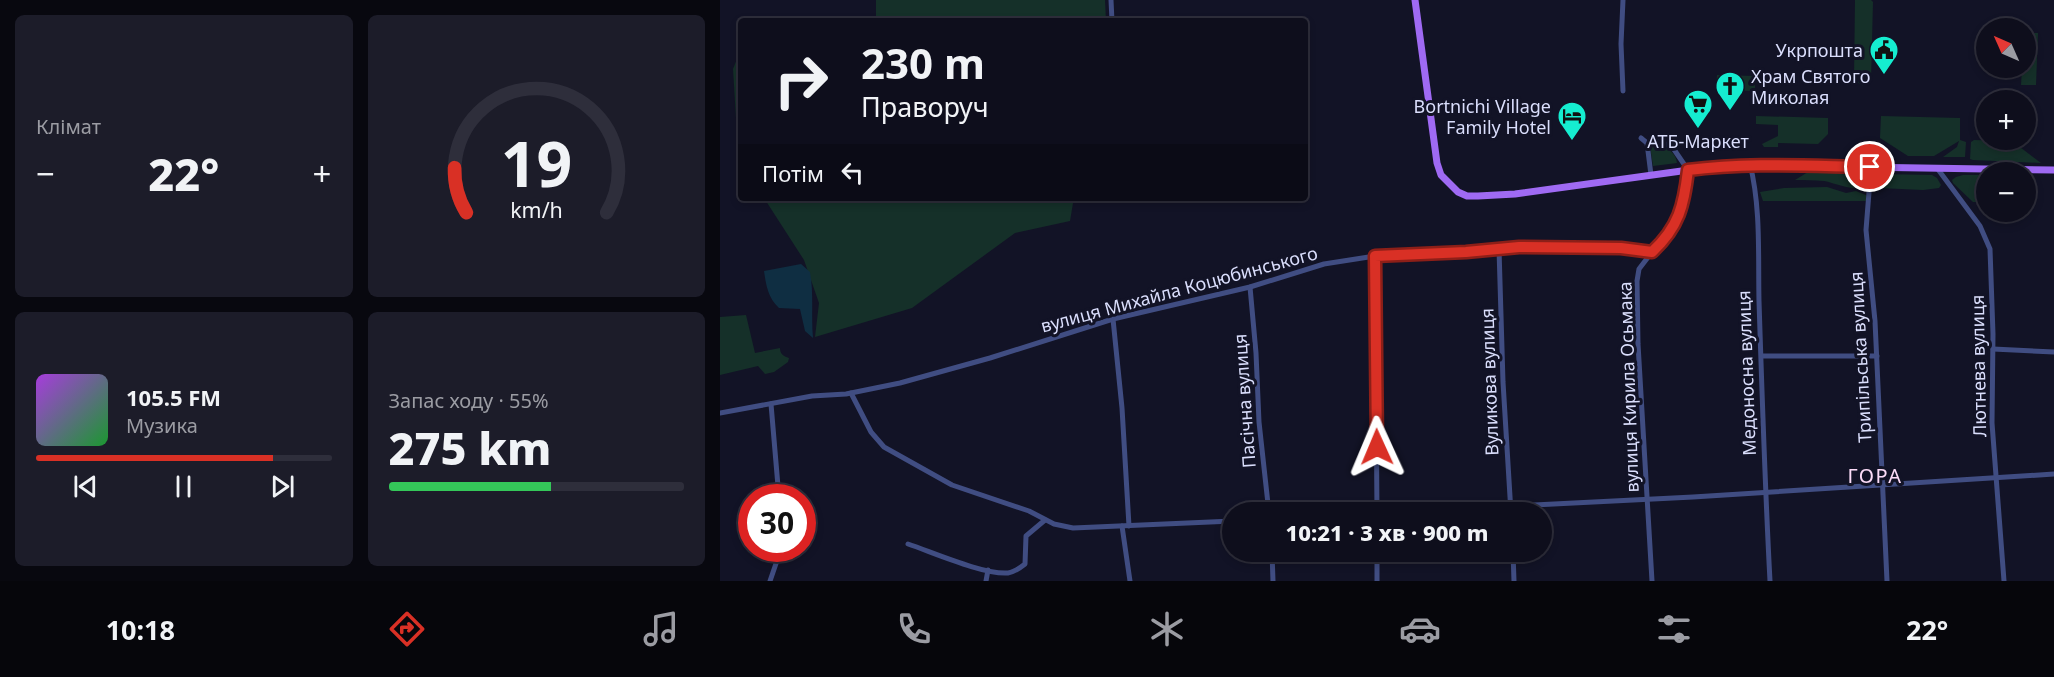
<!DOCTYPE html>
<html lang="uk">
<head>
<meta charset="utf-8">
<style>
  body { margin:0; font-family:"Noto Sans",sans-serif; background:#1c1c29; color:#f1f3f6; height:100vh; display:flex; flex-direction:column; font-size:22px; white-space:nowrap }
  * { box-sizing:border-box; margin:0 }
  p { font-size:20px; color:#9b9ca3 }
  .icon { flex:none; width:33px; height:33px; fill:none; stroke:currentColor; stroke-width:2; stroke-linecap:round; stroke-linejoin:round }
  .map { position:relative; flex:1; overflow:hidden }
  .details { display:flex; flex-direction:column; gap:15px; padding:15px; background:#08080f; width:720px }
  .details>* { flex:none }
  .guide { position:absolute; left:18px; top:18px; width:570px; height:183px; border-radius:6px; box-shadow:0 3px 9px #0003,0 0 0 2px #2e2e3b; background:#0e0e1c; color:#f1f3f6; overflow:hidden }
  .needle { width:39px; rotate:315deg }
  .controls { position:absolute; left:1256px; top:18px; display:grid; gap:12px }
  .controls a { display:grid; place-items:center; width:60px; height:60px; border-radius:50%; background:#0e0e1c; box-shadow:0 3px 9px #0003,0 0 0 2px #2e2e3b; font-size:30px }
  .speed { position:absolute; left:18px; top:484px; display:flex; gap:12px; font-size:30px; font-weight:700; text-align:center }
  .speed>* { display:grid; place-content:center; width:78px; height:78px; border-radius:50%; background:#0e0e1c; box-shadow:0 3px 9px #0003,0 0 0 2px #2e2e3b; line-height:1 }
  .speed .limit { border:9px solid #d22; background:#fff; color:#111 }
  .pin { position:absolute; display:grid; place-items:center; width:51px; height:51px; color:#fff; margin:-26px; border:3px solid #fff; border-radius:50%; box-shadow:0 2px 6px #0007 }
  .me { position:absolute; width:66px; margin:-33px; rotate:359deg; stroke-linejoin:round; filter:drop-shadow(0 0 4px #0008) }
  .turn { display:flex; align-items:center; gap:21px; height:126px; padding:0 24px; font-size:27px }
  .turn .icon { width:78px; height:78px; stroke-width:2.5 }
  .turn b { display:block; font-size:42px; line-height:51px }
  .then { display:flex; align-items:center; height:57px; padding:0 24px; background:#0003; gap:12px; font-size:22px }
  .big { font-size:45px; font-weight:800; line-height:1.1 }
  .details .tile { flex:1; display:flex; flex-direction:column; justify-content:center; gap:9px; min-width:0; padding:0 21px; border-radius:9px; background:#1c1c29 }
  .details .dial { align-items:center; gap:0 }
  .dial svg { height:156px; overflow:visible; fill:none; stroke:#2e2e3b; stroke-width:7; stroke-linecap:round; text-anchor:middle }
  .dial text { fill:#f1f3f6; stroke:none }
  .song { display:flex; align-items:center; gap:18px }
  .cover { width:72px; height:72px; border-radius:9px; background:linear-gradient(135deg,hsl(280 70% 55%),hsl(130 70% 35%)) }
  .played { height:6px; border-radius:3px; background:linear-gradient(90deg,#d93025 80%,#2e2e3b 80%) }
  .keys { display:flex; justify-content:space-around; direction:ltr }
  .heat { display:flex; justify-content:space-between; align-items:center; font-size:33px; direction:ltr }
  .charge { height:9px; border-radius:4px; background:linear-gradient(90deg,#34c759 55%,#2e2e3b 0) }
  .details .tiles { flex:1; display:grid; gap:15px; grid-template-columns:repeat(2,1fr) }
  .trip { position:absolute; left:502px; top:502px; width:330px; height:60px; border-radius:30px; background:#0e0e1c; box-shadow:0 3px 9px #0003,0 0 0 2px #2e2e3b; font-weight:800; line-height:60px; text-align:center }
  .dock { display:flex; height:96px; justify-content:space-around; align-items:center; background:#06060b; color:#9b9ca3 }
  .dock .icon { width:42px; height:42px }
  .dock .selected { color:#d93025 }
  .dock b { font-size:27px; color:#f1f3f6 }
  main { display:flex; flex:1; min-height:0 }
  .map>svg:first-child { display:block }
  .green { fill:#153029 }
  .water { fill:#0f2e42 }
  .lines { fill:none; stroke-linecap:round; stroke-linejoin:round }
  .minor { stroke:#404d82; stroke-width:5 }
  .major { stroke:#9f6af3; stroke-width:7 }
  .route-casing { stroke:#8d1f18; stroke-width:15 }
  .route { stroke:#d93025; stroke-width:10 }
  .labels { text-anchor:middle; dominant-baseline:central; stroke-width:6; stroke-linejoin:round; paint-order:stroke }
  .poi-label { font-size:18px; fill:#dadefc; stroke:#121326; text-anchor:end }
  .street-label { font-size:18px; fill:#dadefc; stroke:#121326 }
  .neighbourhood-label { font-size:20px; letter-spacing:1.5px; fill:#fcdcf8; stroke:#121326 }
</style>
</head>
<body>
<main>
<section class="details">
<div class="tiles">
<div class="tile"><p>Клімат</p>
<div class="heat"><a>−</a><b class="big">22°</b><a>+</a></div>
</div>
<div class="tile dial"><svg viewBox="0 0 100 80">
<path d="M14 69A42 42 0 1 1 86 69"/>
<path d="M14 69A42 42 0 0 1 8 46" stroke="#d93025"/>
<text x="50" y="56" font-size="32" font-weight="700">19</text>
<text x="50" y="72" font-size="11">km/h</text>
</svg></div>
<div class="tile">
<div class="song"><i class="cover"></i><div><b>105.5 FM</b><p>Музика</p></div></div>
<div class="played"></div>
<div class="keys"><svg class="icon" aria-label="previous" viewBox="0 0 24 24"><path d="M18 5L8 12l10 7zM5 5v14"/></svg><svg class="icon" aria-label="pause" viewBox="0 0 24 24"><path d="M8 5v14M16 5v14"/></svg><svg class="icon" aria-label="next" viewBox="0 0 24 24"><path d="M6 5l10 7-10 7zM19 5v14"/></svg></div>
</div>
<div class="tile"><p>Запас ходу · 55%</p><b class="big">275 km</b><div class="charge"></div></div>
</div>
</section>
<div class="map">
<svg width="1334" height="581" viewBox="0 0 1334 581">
  <rect width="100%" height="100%" fill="#121326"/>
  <g class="green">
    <path d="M156 0H385L386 21H141L156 19Z"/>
    <path d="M1135 0H1151L1153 2 1151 80 1143 86 1134 80Z"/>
    <path d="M1305 33H1318L1316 85H1301L1302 68H1305Z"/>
    <path d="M21 49V156L18 151 13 69Z"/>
    <path d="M997 75 1035 76V91L996 90Z"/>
    <path d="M1036 116 1108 118V134L1098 144 1058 143V147H1044L1042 144 1058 136V125L1036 124Z"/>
    <path d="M1161 116 1240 118V140L1246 142 1245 157H1223L1237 147 1239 141 1214 156H1188L1160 138Z"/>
    <path d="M1254 140 1292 141 1321 163 1253 160 1250 159 1251 142Z"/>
    <path d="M938 144C947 147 956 153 957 163L933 166 930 146Z"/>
    <path d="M1088 172 1140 173 1146 174C1149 199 1116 183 1104 181 1095 180 1084 180 1075 180Z"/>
    <path d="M1161 174 1212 175 1217 178 1221 185 1219 188 1203 190 1159 188 1154 184V180Z"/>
    <path d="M1243 175H1266V202H1253L1233 183 1232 180 1236 177Z"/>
    <path d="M1107 187 1126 193 1136 191 1146 195V201H1043L1040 192 1064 188Z"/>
    <path d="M44 198H357L353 203 350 221 295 233 192 308 95 337 99 303 84 260Z"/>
    <path d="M26 315 35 353 60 348C60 354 63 356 69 358L68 362 54 372 45 374 38 366 0 375V317Z"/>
  </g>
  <path class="water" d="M81 264 90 272C94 294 91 315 93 338L85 331 80 309 59 308C48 298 46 285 44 271Z"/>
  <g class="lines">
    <g class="minor">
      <path d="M391 0 392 21"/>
      <path d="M903 0 901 44 903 91"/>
      <path d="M921 138 927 143 931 175"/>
      <path d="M927 143 940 141 953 148 968 170 965 195 956 224 948 237 932 252 919 269 917 281 918 344 932 581"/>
      <path d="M1030 164C1041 208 1038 256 1039 301 1042 395 1045 488 1050 581"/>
      <path d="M1151 167 1146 230 1155 321 1167 581"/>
      <path d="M1217 168 1260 226 1270 249 1273 334 1272 423 1284 581"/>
      <path d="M779 249 783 382 791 513"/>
      <path d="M655 256 657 513"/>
      <path d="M530 287 536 353 539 422 549 513"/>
      <path d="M393 319 402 408 409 526"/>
      <path d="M1273 349 1334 352"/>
      <path d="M1042 356H1157"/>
      <path d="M131 393 151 432 164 447 232 485 309 511 334 524 353 528 513 521"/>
      <path d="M51 404 59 498"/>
      <path d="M0 413 92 396 126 394 180 383 270 358 393 319 530 287 604 264 655 256 746 252 799 247 901 248 932 252"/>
      <path d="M652 513 973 497 1334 474"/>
      <path d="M402 526 410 581"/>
      <path d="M188 544C212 552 264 575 288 573 295 572 300 568 305 564L306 536 325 520"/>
      <path d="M552 552 553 581"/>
      <path d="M793 552 794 581"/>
      <path d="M50 581 61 549"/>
      <path d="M266 581 268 570"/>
      <path d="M657 581V552"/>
    </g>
    <path class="major" d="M695 0 717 163 721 175 738 192 747 196H758L795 194 1005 165 1334 170"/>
  </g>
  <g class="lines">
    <g class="route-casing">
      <path id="route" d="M657 447 655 256 746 252 799 247 901 248 932 252C959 227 964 205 968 170 1029 162 1089 166 1150 167"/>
    </g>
    <use href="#route" class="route"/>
  </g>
  <defs>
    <g id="civic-pin" transform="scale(1.5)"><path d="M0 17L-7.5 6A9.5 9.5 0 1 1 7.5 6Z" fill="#15edd0" stroke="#121326"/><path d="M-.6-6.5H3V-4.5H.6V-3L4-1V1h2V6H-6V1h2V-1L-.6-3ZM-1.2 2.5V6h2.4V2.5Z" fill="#111"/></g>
    <g id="church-pin" transform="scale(1.5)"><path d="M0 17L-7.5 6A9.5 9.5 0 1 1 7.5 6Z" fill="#15edd0" stroke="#121326"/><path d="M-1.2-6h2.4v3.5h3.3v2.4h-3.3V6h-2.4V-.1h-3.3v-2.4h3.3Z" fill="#111"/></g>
    <g id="supermarket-pin" transform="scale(1.5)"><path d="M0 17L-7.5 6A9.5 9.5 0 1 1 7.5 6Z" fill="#15edd0" stroke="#121326"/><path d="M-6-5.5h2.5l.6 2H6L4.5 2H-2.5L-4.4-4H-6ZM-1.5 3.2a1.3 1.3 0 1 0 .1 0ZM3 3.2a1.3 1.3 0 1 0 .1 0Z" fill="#111"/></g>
    <g id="hotel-pin" transform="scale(1.5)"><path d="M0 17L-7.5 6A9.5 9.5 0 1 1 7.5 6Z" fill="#15edd0" stroke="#121326"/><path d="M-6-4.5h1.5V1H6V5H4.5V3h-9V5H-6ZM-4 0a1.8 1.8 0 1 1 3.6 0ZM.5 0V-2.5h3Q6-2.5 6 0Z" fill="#111"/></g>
  </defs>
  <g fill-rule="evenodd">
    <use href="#civic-pin" x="1164" y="50"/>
    <use href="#church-pin" x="1010" y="86"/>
    <use href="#supermarket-pin" x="978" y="104"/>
    <use href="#hotel-pin" x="852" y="116"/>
  </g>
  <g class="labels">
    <g class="poi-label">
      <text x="1143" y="50">Укрпошта</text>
      <text x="1031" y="76" text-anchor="start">Храм Святого<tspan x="1031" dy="21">Миколая</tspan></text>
      <text x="831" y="106">Bortnichi Village<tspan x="831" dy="21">Family Hotel</tspan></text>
      <text x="978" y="141" text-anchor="middle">АТБ-Маркет</text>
    </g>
    <g class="street-label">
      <text transform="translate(459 289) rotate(-15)">вулиця Михайла Коцюбинського</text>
      <text transform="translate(1140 357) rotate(-93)">Трипільська вулиця</text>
      <text transform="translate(1258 366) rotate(-91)">Лютнева вулиця</text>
      <text transform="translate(1026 373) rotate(-92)">Медоносна вулиця</text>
      <text transform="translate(769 382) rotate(-92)">Вуликова вулиця</text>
      <text transform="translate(908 387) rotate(-92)">вулиця Кирила Осьмака</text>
      <text transform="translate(524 401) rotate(-94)">Пасічна вулиця</text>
    </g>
    <g class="neighbourhood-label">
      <text x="1155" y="475">ГОРА</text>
    </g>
  </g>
</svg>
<div class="controls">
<a><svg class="needle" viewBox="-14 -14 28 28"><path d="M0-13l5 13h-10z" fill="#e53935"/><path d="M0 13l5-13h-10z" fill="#9b9ca3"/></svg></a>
<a>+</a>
<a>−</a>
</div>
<div class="speed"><div class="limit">30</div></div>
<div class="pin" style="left:1150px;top:167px;background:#d93025"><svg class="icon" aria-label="arrive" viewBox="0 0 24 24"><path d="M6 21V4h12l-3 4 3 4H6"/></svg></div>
<svg class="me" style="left:657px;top:447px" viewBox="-20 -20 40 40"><path d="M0-17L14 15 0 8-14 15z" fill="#d93025" stroke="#fff" stroke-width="4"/></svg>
<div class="trip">10:21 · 3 хв · 900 m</div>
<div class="guide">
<div class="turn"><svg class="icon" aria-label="right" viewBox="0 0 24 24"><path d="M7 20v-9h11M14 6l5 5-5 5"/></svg><div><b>230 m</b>Праворуч</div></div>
<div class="then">Потім<svg class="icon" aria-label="left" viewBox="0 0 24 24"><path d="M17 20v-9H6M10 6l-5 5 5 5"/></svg></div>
</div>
</div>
</main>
<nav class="dock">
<b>10:18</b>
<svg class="icon selected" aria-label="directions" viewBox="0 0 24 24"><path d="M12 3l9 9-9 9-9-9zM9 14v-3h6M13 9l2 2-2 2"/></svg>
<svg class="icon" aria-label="music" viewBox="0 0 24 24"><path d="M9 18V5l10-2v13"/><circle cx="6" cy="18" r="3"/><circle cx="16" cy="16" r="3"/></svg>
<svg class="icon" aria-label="phone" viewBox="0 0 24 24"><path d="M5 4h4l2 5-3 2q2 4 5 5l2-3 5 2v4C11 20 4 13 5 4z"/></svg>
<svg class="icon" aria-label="climate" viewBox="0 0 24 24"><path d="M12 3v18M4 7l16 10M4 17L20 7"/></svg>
<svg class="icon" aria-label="car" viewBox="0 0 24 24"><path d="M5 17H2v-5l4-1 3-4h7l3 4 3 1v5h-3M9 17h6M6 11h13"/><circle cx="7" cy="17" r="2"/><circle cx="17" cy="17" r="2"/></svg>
<svg class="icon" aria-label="filters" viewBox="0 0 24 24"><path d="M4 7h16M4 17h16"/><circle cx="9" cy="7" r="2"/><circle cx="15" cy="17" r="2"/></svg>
<b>22°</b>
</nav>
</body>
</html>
